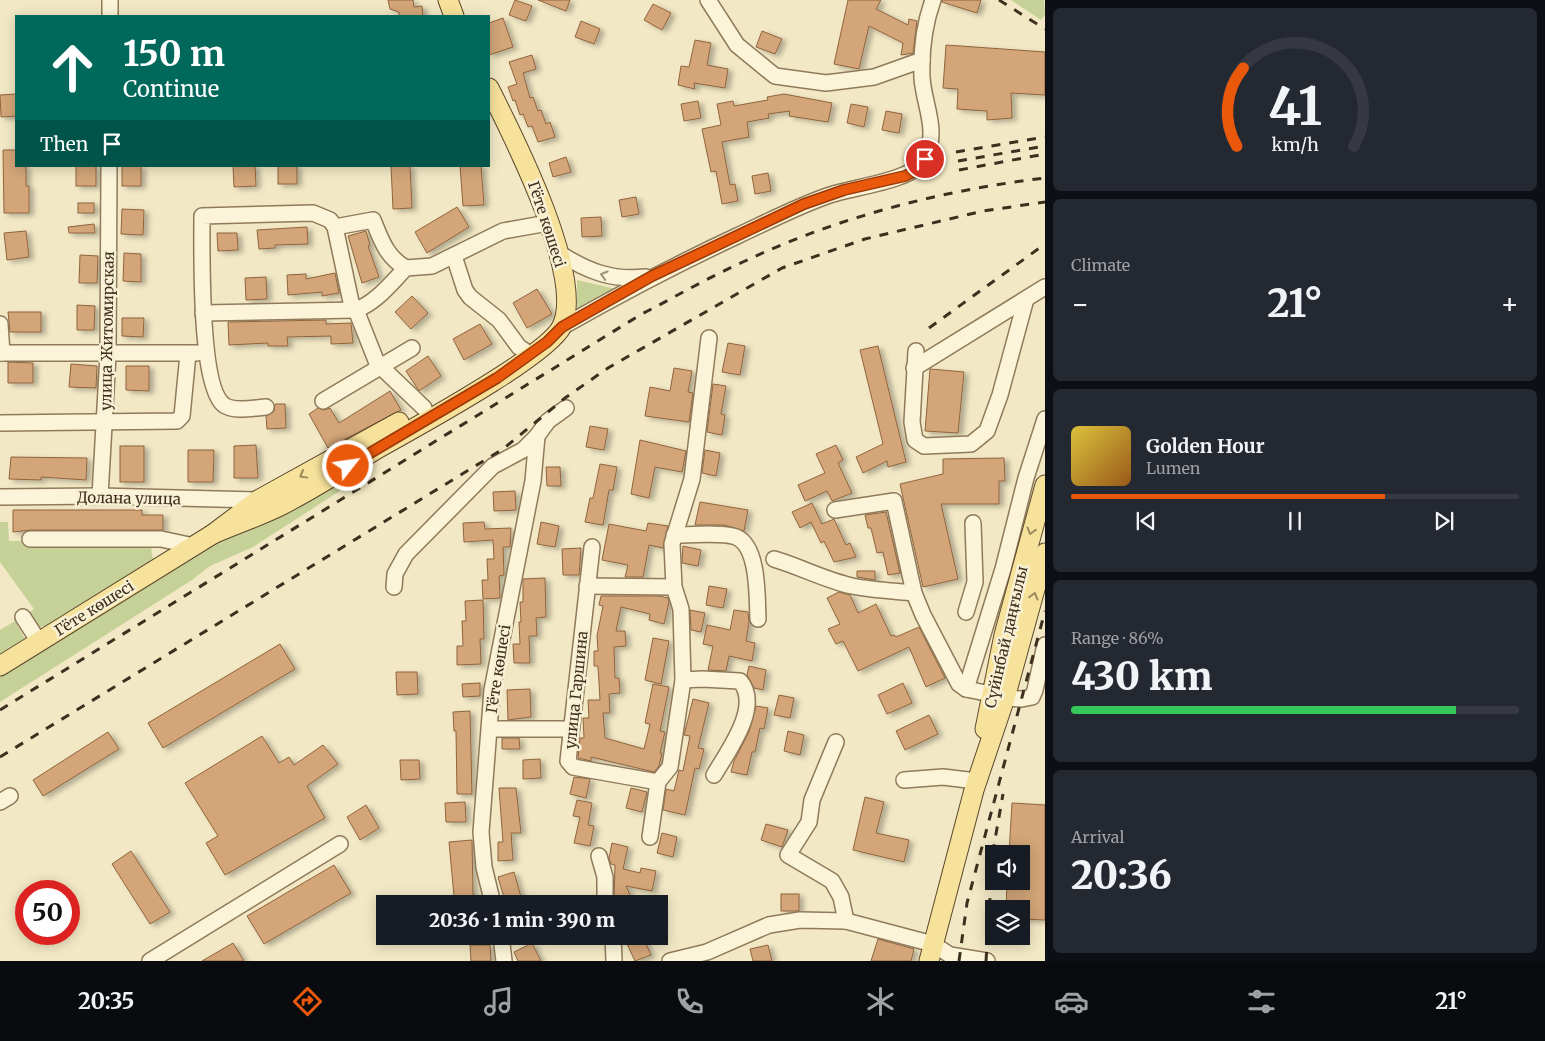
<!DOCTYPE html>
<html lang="en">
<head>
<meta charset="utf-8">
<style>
  body { margin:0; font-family:Merriweather,serif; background:#242831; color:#f1f3f6; height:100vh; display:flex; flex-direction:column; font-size:19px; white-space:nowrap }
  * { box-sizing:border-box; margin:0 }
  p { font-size:16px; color:#9ea1a6 }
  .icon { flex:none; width:28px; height:28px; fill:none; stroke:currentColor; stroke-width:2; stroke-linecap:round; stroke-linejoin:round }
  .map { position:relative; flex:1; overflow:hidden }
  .side { display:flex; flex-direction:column; gap:8px; padding:8px; background:#0d0f14; width:500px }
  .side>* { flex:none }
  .hud { position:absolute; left:15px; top:15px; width:475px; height:152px; border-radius:0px; box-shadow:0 2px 12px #0003; background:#00695c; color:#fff; overflow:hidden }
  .tools { position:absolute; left:985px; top:845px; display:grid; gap:10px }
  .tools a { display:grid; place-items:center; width:45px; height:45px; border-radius:0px; background:#171b24; box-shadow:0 2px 12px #0003; font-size:25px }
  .speed { position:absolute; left:15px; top:880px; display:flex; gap:10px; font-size:25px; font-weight:700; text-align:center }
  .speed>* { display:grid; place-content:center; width:65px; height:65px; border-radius:50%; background:#171b24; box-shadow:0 2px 12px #0003; line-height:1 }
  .speed .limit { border:8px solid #d22; background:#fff; color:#111 }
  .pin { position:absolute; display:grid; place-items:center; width:42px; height:42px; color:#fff; margin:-21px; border:2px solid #fff; border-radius:50%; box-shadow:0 1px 5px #0007 }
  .me { position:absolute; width:55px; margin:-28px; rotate:60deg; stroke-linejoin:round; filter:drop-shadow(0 0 4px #0008) }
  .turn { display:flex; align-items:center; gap:18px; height:105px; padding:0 25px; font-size:22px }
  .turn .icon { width:65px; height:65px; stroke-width:2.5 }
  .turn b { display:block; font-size:35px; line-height:42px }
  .then { display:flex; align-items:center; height:48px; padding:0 25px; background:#0003; gap:10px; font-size:19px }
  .big { font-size:38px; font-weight:800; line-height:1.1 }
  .side .card { flex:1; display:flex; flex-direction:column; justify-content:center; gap:8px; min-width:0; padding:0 18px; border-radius:8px; background:#242831 }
  .side .dial { align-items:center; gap:0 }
  .dial svg { height:130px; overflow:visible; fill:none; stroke:#363941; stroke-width:7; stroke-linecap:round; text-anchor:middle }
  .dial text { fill:#f1f3f6; stroke:none }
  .song { display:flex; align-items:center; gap:15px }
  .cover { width:60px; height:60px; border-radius:8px; background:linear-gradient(135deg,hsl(50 70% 55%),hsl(30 70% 35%)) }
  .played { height:5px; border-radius:2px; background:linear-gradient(90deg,#ea580c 70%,#363941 70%) }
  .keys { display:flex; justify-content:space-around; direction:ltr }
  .heat { display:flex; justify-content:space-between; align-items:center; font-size:28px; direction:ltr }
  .charge { height:8px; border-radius:4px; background:linear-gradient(90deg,#34c759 86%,#363941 0) }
  .trip { position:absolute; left:376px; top:895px; width:292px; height:50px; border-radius:0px; background:#171b24; box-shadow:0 2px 12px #0003; font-weight:800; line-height:50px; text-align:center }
  .tab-bar { display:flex; height:80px; justify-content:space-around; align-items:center; background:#090b0e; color:#9ea1a6 }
  .tab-bar .icon { width:35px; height:35px }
  .tab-bar .on { color:#ea580c }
  .tab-bar b { font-size:22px; color:#f1f3f6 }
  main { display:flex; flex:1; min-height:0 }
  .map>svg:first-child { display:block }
  .green { fill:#c6d198 }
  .building { fill:#d3a578; stroke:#90643d; filter:url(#shadow) }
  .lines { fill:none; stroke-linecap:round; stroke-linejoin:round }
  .minor-casing { stroke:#8f7a59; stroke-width:18 }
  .major-casing { stroke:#5c472d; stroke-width:21 }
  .minor { stroke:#fbf4d9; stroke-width:15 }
  .major { stroke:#f7e29b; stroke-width:19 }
  .rail { stroke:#3e301e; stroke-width:3; stroke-dasharray:9 9; stroke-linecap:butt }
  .oneway { stroke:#9c927c }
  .oneway2 { stroke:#9a895c }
  .route-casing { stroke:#983908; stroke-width:12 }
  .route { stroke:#ea580c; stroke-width:9 }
  .labels { text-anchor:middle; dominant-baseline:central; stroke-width:5; stroke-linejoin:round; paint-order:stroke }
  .street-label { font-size:15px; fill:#3e301e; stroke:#f8f1d5 }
</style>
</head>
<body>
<main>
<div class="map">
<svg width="1045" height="961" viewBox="0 0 1045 961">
  <defs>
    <filter id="shadow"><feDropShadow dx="4.5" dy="2.5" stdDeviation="2.5" flood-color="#0004"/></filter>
  </defs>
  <rect width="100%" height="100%" fill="#f2e8c5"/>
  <g class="green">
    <path d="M1011 0H1044L1045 15 1041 20Z"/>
    <path d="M577 280 616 289 577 314Z"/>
    <path d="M340 478 346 487 253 547 210 566 192 580 0 702V670L221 538 252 530Z"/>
    <path d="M0 522H8L9 541 150 542 153 559 54 623 38 628 28 614 34 609 0 562Z"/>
    <path d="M15 621 25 639 0 654V630Z"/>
  </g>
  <g class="building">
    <path d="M388 0H413L414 7 422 6 423 16H399V12L390 9Z"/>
    <path d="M515 0 532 6 526 21 509 15Z"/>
    <path d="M538 0H570L566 11Z"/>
    <path d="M848 0H881L876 9 908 25 909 19 917 21 913 53 901 55 903 43 869 26 859 69 834 64Z"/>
    <path d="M942 0H981L977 13 942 2Z"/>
    <path d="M653 4 671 13 662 30 644 20Z"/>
    <path d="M503 18 513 47 489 55V23Z"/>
    <path d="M581 21 600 29 594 44 575 37Z"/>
    <path d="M762 31 782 39 775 54 756 47Z"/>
    <path d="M695 40 711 43 707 65 728 69 725 88 694 83 695 89 678 85 681 66 689 67Z"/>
    <path d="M946 45 1045 52V95L1011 93 1012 118 987 120V111L957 109 958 89 943 88Z"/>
    <path d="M532 55 536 69 523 73 530 98 533 97 538 111 541 110 546 124 550 122 555 137 538 142 532 126 528 127 523 114 520 115 515 100 513 101 508 87 517 84 509 62Z"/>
    <path d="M16 94V116L1 117 0 95Z"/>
    <path d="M784 94 832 103 828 122 789 116 790 111 768 114 769 118 747 122 749 137 722 142 730 185 735 184 738 201 722 204 716 171 711 172 702 129 721 125 717 104 733 101 734 106 768 100 767 97Z"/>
    <path d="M698 101 701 118 684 121 681 104Z"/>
    <path d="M851 104 868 107 864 127 847 123Z"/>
    <path d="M886 111 902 114 899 133 882 130Z"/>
    <path d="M3 150H16V166H26V186H29V213H4Z"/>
    <path d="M566 157 571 172 553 177 549 163Z"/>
    <rect x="76" y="166" width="20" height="20"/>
    <rect x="122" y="166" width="19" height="20"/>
    <path d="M233 166H255L256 186 234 187Z"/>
    <rect x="278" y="166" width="19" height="18"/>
    <path d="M391 166H410L412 208 393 209Z"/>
    <path d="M460 166H481L484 205 463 206Z"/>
    <path d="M768 173 771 191 755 194 752 176Z"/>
    <path d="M636 197 639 214 622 217 619 200Z"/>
    <rect x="78" y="203" width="16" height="10"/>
    <path d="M457 207 469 227 427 253 415 232Z"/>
    <path d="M122 209 144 210 143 235 121 234Z"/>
    <path d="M601 217 602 236 582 237 581 218Z"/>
    <path d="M94 224 95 233H69L68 227Z"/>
    <path d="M307 227 308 244 275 245V248L259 249 257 230Z"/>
    <path d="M26 231 29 257 7 260 4 233Z"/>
    <path d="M366 231 370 245 368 246 379 277 362 283 348 236Z"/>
    <path d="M217 233H237L238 250 218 251Z"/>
    <path d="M124 253 141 254V282L123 281Z"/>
    <path d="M80 255 98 256 97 283H79Z"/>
    <path d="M335 273 339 293 322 296V292L288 295 287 275 306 274V279Z"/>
    <path d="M266 277 267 299 246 300 245 278Z"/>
    <path d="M537 289 552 314 527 328 513 303Z"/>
    <path d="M412 296 428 313 411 329 395 312Z"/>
    <path d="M77 305 95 306 94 330H77Z"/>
    <path d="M8 312H41V332H10Z"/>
    <path d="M122 318H144L143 337 122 336Z"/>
    <path d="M326 320V324L351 323 353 343 331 344V336L287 337 288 346H268V343L229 345 228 322Z"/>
    <path d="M480 324 492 344 464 360 453 339Z"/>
    <path d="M728 343 745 346 740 375 722 372Z"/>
    <path d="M878 346 906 462 888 467 887 461 863 473 856 457 883 444 860 350Z"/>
    <path d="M428 356 441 376 419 391 406 371Z"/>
    <path d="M8 362 33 363V383H8Z"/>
    <path d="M71 364 97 366 96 388 69 387Z"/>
    <path d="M126 366H149V391L126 390Z"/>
    <path d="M674 368 692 371 688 392 693 393 689 422 645 416 650 387 670 391Z"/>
    <path d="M930 369 964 372 958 433 925 431Z"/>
    <path d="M713 384 726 386 721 414 725 415 722 435 707 432Z"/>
    <path d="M390 391 401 410 328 448 309 414 318 408 324 410 330 408 339 423Z"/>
    <path d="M275 404H285L286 428 267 429 266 416 274 411Z"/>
    <path d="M590 426 608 429 604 450 586 447Z"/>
    <path d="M640 440 686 451 682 472 655 467 649 498 631 494Z"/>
    <path d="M256 445 258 478H234V446Z"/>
    <path d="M836 445 843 460 838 463 852 493 832 501 827 491 805 501 798 485 825 473 816 454Z"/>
    <rect x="120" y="446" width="24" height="36"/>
    <path d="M188 450H214L213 482H188Z"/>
    <path d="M705 450 720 453 716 476 702 473Z"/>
    <path d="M11 457 87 458 86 480 41 477V480L9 479Z"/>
    <path d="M1004 458 1005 481H999V504H941L958 579 923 587 900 484 943 474V459Z"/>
    <path d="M600 464 617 467 613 490H609L603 525 585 522 590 498H593Z"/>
    <path d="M546 467H560L561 486H547Z"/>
    <path d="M515 491 516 510 494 511 493 492Z"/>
    <path d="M700 502 748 510 744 531 724 525H695Z"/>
    <path d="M812 503 822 524 834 519 846 545 850 543 856 557 834 562 824 541 821 543 811 522 800 528 792 512Z"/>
    <path d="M13 510H142V515H163V530H30L13 532Z"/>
    <path d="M886 512 900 573 888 575 883 552 877 553 871 528H868L865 515Z"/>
    <path d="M484 522 485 529 511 528 510 547H503L504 575 499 576 500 598 483 599 482 580H488L487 559H494L493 540 464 542 463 523Z"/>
    <path d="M541 522 559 526 555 547 537 544Z"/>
    <path d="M648 523 668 526 663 548 649 545 643 577H625L628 565 602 560 609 524 646 531Z"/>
    <path d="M683 546 701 550 698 566 682 563Z"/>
    <path d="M581 548 579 575H563L562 549Z"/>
    <path d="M857 571H875V580L857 577Z"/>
    <path d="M545 578 546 617 536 618 537 636H529L530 663H514L513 644H520L519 622H521L520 602H523V579Z"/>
    <path d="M709 586 727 589 723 608 706 605Z"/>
    <path d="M839 592 850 595 858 613 876 604 891 636 894 635 896 637 919 627 945 678 926 687 909 647 858 671 843 641 836 644 828 629 840 624 827 598Z"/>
    <path d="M601 596H659L668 598 669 602 664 624 649 620 650 614 621 607 616 631H625L626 646 614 647 615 678H619L620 693 609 694 610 713H603L605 738 644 749 650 724 645 723 653 684 669 687 660 731 665 732 660 753H662L659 766 654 772 591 757V761L578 758 580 738H584L583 718H589L588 700H600L598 666H594V651H598L597 636 603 606 599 605Z"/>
    <path d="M483 600 484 639H480L481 664 457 665V646H463L462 621H466L465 601Z"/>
    <path d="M690 610 705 613 701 632 691 630Z"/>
    <path d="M734 610 748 612 749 622 746 641 755 643 752 661 729 656 726 671 708 670 713 646 703 644 707 625 730 630Z"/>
    <path d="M653 638 669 641 661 684 645 680Z"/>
    <path d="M280 644 295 669 163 748 148 723Z"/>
    <path d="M749 666 766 670 763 690 754 688 747 675Z"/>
    <path d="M396 672H417L418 694 397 695Z"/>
    <path d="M480 683V696L463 697 462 684Z"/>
    <path d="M903 683 912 703 887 714 878 695Z"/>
    <path d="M530 689 531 717 508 720 507 690Z"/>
    <path d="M779 695 794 698 790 718 774 715Z"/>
    <path d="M693 699 709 703 698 748 704 749 699 769 695 768 685 815 663 810 666 789 674 791 679 770 683 771 690 736 684 735Z"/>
    <path d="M756 706 768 708 764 729 760 728 755 752H752L747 775 731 772 734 761 749 732Z"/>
    <path d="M470 711 472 794H457L456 731H454L453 712Z"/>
    <path d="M929 715 938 734 905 750 896 731Z"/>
    <path d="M788 731 804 735 800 755 784 751Z"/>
    <path d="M108 732 119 749 43 796 33 780Z"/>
    <path d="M262 736 279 763 289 757 294 765 323 745 338 764 307 786 325 818 225 875 206 843 218 836 185 783Z"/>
    <path d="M502 738H519L520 749H502Z"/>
    <path d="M540 759 541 778 523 779V760Z"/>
    <path d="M400 760H419L420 779 401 780Z"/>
    <path d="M574 777 590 779 586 798 570 794Z"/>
    <path d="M499 788H516L521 833H511L513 860 498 861V842H503Z"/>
    <path d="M631 788 647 792 642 812 626 808Z"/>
    <path d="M865 797 884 802 876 833 909 840 904 862 853 850Z"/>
    <path d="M577 800 592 803 588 825 594 826 590 846 574 843 580 817 573 816Z"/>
    <path d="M465 802 466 822H446L445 803Z"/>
    <path d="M1012 803 1045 805V920L1021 919V909H1006L1007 881H1021V854H1009Z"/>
    <path d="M366 805 379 828 360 840 347 817Z"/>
    <path d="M766 824 788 830 782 847 761 840Z"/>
    <path d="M662 833 677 837 673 857 657 853Z"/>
    <path d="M472 840 473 895H475V904H449V896H454L449 842Z"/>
    <path d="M612 843 628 847 623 869 640 873 641 868 656 871 652 891 626 886 634 904H616L614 901 615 865 611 864 609 858Z"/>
    <path d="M131 851 170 912 150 924 112 864Z"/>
    <path d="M334 865 351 893 264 944 247 916Z"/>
    <path d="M514 872 521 897 505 901 498 877Z"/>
    <rect x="781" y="894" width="18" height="17"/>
    <path d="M643 937 651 955 635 961 627 944Z"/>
    <path d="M878 939 914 949 911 961H871Z"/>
    <path d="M233 943 244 961H202Z"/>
    <path d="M532 943 541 961H518L514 952Z"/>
    <path d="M470 945H490L491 961H471Z"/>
    <path d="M768 945 772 961H753L750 949Z"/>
  </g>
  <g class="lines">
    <g class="minor-casing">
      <g id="minor">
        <path d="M708 0 737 45 775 76 826 83 874 77 922 60"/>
        <path d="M110 16V0"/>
        <path d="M335 227 373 220C381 239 386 257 406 268"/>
        <path d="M559 253C587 271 612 281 646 277"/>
        <path d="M454 256 465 290 470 297 499 320 519 347 531 355"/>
        <path d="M203 313 356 310C377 302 391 283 406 268L432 266 503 231 548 223"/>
        <path d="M0 324 2 353"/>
        <path d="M562 327C620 294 677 264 737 236 767 222 796 207 827 196 852 187 913 181 924 160 940 132 924 106 922 78 921 52 924 25 933 0"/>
        <path d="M916 351 912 422 915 440 924 446 971 444 987 431 1000 395 1026 299"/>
        <path d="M0 353H197"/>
        <path d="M914 368 1045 287"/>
        <path d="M323 401 412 348"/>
        <path d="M266 407C254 408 233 412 224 405 199 387 202 249 202 216L313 213 330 220 335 227 351 302 356 310 377 363 424 408"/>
        <path d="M0 423 177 421 182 416 188 354"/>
        <path d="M100 496 108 355 109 166"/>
        <path d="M0 497 100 496 258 500"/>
        <path d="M835 510 894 501 914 593 923 615 959 684 966 689"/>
        <path d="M674 535C688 535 724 532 736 537 759 546 757 598 758 619"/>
        <path d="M30 539H161L194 546"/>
        <path d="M592 547 568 761 573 767 658 782"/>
        <path d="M774 559C801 567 825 580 852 586 872 590 894 591 914 593"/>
        <path d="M587 586 674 587"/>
        <path d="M394 587 395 574 406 554 493 466 523 450 537 436 548 421 566 408"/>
        <path d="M966 612 975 582 973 523"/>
        <path d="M23 617 39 642"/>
        <path d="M683 680 702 679 740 681C762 706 728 751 714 775"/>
        <path d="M991 694 966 689 1003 569 1026 478 1045 419"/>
        <path d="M1005 698 1022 699 1032 697 1035 690 1045 645"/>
        <path d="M490 729H571"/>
        <path d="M836 742 812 800 809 822 788 855 832 881 841 897 846 921"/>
        <path d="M904 780 943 777 976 781"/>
        <path d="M0 802 10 796"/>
        <path d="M650 837 658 782 670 767 683 680 681 609 674 587 672 544 692 479 709 338"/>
        <path d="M599 856 605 877V904"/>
        <path d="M493 904 484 867 481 832 492 690 533 481 537 436"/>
        <path d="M501 936 504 961"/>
        <path d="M613 936 614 961"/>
        <path d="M150 961 340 844"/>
        <path d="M670 961 707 952 769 925 800 920 846 921 933 944 950 955 987 961"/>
      </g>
    </g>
    <g class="major-casing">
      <g id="major">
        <path d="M448 0 454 16"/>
        <path d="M213 534C236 524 260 516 282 505 315 488 346 468 377 449 412 429 548 356 562 326 585 276 513 136 489 88"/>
        <path d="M0 666 213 534 258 500 399 422"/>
        <path d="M985 729 1004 635 1045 485"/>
        <path d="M929 961 974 790 1005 698 1045 553"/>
      </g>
    </g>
    <use href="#minor" class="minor"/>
    <use href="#major" class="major"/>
    <g class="rail">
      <path d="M999 0 1045 29"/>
      <path d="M956 152 1045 137"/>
      <path d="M958 161 1045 146"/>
      <path d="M959 170 1045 154"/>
      <path d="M929 328 1045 244"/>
      <path d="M0 710 640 315C675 297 709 277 745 261 838 217 943 190 1045 178"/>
      <path d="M0 757 503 449 565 398 608 368 782 268 865 239 983 211 1045 202"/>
      <path d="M959 961 967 903 1045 611"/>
      <path d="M986 961 993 851 1003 794"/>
    </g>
  </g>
  <defs><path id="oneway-chevron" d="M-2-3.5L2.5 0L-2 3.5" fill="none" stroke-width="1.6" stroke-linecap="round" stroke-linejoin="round" transform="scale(1.25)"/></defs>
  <use class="oneway" href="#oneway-chevron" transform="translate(604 275) rotate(-164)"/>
  <g class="oneway2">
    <use href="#oneway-chevron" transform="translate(303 475) rotate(151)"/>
    <use href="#oneway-chevron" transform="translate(1031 531) rotate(105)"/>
    <use href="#oneway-chevron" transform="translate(1034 596) rotate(-75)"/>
  </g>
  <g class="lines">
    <g class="route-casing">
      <path id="route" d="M348 466 497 378 547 342 562 327 652 276 804 204 844 190 905 176 917 170 925 159"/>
    </g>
    <use href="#route" class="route"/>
  </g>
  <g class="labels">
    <g class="street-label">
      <text transform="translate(547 224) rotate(72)">Гёте көшесі</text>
      <text transform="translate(107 331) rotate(-89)">улица Житомирская</text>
      <text transform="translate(129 498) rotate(1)">Долана улица</text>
      <text transform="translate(94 608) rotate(-32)">Гёте көшесі</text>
      <text transform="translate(1006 637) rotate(-77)">Сүйінбай даңғылы</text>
      <text transform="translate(498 669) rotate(-81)">Гёте көшесі</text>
      <text transform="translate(576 690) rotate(-84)">улица Гаршина</text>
    </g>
  </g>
</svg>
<div class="tools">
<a><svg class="icon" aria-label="sound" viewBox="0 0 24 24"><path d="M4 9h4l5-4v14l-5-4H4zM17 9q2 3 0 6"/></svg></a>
<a><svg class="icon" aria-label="layers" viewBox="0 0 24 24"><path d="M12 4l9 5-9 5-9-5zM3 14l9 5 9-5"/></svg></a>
</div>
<div class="speed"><div class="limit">50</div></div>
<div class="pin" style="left:925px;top:159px;background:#d93025"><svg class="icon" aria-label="arrive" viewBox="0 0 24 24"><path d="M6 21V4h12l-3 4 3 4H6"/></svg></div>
<svg class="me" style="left:348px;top:466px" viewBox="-20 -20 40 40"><circle r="17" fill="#ea580c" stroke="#fff" stroke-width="3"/><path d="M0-11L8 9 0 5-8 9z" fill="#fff"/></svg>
<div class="trip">20:36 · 1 min · 390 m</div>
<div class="hud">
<div class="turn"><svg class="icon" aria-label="ahead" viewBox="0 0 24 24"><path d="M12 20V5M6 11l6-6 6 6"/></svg><div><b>150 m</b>Continue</div></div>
<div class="then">Then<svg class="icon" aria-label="arrive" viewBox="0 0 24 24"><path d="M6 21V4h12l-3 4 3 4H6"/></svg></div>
</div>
</div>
<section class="side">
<div class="card dial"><svg viewBox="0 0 100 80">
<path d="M14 69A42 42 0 1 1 86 69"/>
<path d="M14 69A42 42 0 0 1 18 21" stroke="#ea580c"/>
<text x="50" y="56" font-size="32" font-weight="700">41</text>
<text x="50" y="72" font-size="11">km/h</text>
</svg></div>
<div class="card"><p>Climate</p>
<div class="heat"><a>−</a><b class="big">21°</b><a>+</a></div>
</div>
<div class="card">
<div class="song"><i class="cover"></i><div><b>Golden Hour</b><p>Lumen</p></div></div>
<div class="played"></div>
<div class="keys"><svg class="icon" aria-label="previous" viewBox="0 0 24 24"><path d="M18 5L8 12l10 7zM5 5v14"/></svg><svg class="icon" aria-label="pause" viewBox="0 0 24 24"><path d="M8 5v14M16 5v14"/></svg><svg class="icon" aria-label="next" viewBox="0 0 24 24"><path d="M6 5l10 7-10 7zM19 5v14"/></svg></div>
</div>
<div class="card"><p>Range · 86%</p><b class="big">430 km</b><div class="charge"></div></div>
<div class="card"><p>Arrival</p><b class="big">20:36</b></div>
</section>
</main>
<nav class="tab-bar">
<b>20:35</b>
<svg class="icon on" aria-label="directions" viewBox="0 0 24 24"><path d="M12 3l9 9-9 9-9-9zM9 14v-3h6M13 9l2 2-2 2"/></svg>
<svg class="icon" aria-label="music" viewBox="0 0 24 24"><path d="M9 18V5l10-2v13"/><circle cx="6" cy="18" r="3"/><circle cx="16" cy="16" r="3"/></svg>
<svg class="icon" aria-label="phone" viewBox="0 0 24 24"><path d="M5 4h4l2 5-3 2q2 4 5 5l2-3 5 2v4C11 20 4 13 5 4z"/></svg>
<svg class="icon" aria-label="climate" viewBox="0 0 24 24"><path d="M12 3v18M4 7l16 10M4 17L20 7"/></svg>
<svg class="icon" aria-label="car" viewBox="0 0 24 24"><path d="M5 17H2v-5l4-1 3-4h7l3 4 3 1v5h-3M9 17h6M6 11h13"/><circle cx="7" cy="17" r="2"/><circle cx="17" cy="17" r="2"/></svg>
<svg class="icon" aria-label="filters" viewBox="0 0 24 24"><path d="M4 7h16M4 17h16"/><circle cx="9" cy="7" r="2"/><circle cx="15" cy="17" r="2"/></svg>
<b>21°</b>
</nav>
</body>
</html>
